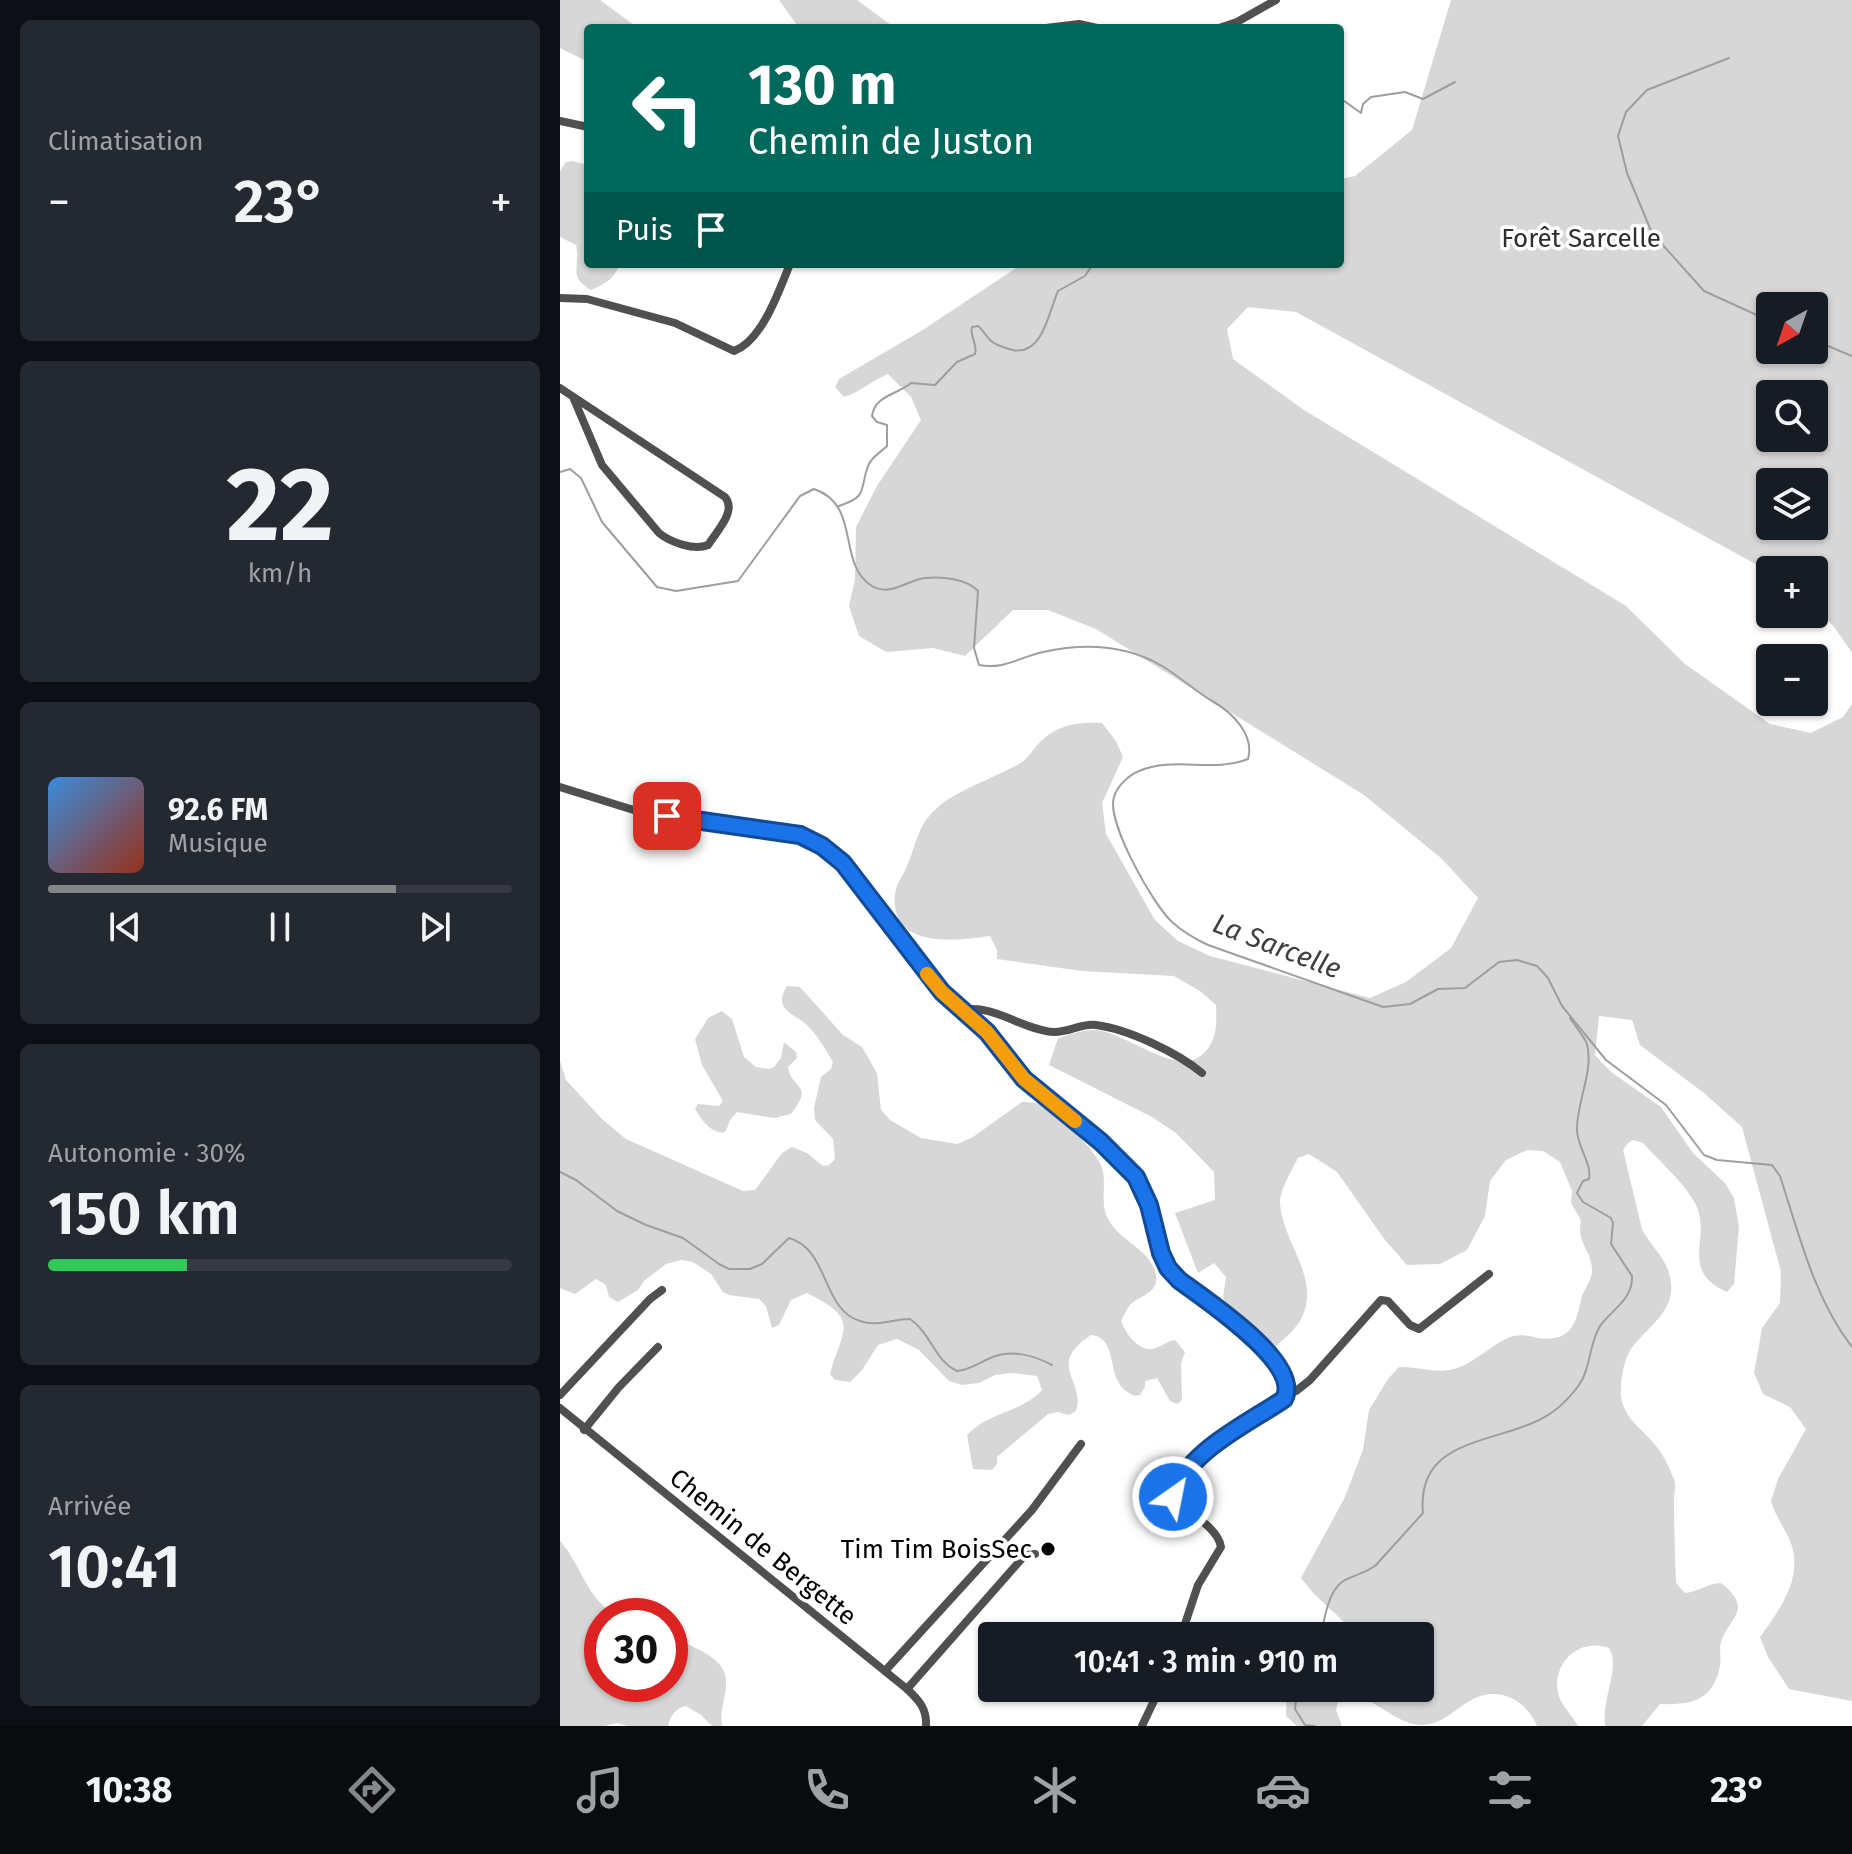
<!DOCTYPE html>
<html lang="fr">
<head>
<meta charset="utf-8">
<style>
  body { margin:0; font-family:"Fira Sans",sans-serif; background:#242831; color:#f1f3f6; height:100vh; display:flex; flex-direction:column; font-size:30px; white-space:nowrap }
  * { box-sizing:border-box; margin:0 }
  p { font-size:26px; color:#9ea1a6 }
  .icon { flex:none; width:44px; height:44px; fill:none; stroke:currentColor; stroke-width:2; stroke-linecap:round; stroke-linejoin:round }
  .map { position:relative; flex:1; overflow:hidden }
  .details { display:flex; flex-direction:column; gap:20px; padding:20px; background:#0d0f14; width:560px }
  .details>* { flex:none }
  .guide { position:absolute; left:24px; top:24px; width:760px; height:244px; border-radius:8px; box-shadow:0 2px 6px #0004; background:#00695c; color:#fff; overflow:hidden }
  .needle { width:52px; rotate:220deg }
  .fabs { position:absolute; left:1196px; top:292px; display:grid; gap:16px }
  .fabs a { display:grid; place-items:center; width:72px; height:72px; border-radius:8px; background:#171b24; box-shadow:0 2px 6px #0004; font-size:40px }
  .speed { position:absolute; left:24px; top:1598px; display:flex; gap:16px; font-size:40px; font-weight:700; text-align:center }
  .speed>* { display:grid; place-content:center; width:104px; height:104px; border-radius:50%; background:#171b24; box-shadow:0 2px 6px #0004; line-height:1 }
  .speed .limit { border:12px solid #d22; background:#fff; color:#111 }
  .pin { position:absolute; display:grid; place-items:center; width:68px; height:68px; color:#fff; margin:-34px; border-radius:16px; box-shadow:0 4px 12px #0006 }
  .me { position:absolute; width:88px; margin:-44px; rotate:33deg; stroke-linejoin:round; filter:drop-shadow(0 0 6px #0008) }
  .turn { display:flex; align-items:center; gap:28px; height:168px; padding:0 32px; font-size:36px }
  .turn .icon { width:104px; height:104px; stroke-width:2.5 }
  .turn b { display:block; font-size:56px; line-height:68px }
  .then { display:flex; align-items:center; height:76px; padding:0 32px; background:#0003; gap:16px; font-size:30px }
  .big { font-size:60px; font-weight:600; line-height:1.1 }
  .details .tile { flex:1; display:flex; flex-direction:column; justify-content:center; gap:12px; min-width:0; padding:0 28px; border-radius:12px; background:#242831 }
  .details .dial { align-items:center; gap:0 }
  .dial b { font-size:104px; line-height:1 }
  .song { display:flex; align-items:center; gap:24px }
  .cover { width:96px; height:96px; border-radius:12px; background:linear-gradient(135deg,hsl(210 70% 55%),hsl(10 70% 35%)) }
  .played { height:8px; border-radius:4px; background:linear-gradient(90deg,#858687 75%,#363941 75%) }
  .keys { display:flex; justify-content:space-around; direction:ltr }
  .heat { display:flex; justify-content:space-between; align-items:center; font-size:44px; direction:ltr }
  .charge { height:12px; border-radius:6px; background:linear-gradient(90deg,#34c759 30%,#363941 0) }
  .trip { position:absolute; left:418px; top:1622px; width:456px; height:80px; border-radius:8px; background:#171b24; box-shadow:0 2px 6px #0004; font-weight:600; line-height:80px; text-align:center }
  .tab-bar { display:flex; height:128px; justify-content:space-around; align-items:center; background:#090b0e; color:#9ea1a6 }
  .tab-bar .icon { width:56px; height:56px }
  .tab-bar .active { color:#858687 }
  .tab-bar b { font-size:36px; color:#f1f3f6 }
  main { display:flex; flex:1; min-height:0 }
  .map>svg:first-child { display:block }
  .green { fill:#d7d7d7; fill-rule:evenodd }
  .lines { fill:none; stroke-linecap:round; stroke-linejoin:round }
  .stream { stroke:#9e9e9e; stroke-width:2 }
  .minor { stroke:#505050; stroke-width:8 }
  .route-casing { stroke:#114b97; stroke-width:20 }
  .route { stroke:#1a73e8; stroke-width:14 }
  .slow { stroke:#f59e0b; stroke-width:14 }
  .poi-dot { fill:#000; stroke:#fff; stroke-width:3 }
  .labels { text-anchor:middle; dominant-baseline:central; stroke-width:7; stroke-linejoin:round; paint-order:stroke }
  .park-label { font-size:26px; fill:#2e2e2e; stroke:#fff }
  .street-label { font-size:26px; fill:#000; stroke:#fff }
  .poi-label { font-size:26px; fill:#000; stroke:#fff; text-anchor:end }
  .water-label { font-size:28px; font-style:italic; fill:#3f3f3f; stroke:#fff }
</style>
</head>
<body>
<main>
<section class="details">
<div class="tile"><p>Climatisation</p>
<div class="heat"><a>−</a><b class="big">23°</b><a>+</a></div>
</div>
<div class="tile dial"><b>22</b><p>km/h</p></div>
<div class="tile">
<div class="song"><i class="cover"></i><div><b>92.6 FM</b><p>Musique</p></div></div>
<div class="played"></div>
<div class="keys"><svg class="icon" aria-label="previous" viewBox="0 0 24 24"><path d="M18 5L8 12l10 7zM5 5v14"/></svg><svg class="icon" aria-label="pause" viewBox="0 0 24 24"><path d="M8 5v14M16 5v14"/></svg><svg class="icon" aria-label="next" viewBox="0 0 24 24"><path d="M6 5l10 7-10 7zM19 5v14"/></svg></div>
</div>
<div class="tile"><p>Autonomie · 30%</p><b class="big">150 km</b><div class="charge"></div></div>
<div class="tile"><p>Arrivée</p><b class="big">10:41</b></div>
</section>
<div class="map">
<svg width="1292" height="1726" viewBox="0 0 1292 1726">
  <rect width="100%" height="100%" fill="#fff"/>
  <g class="green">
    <path d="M0 0H40L78 28H28V62L0 48Z"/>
    <path d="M219 0H297L335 28H239Z"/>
    <path d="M891 0H1292V653L1275 628 1254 605V570H1210V572L736 312 688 307 667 329 673 359 744 410 1066 606 1125 664 1210 724 1251 733 1283 717 1292 704V1701L1229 1689 1208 1657 1200 1637C1224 1604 1249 1569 1224 1529 1219 1519 1214 1512 1211 1501L1218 1479 1246 1429 1230 1407 1203 1394 1194 1373 1202 1328 1220 1303 1221 1272 1182 1127 1144 1093 1080 1045 1072 1020 1039 1016 1035 1055 1051 1072 1101 1107 1133 1153 1165 1183 1174 1198 1179 1227 1174 1284 1167 1292C1118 1270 1152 1239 1136 1205 1125 1183 1100 1162 1083 1143L1073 1140 1068 1143 1063 1150 1082 1229C1089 1244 1103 1255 1108 1270 1122 1309 1088 1325 1071 1349 1063 1361 1060 1383 1061 1397 1065 1420 1083 1429 1096 1446 1104 1455 1109 1468 1114 1479 1117 1487 1113 1494 1114 1503 1114 1529 1115 1556 1116 1583L1125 1593C1138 1592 1148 1583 1161 1583 1197 1612 1165 1618 1160 1647 1160 1653 1161 1659 1160 1666 1153 1701 1132 1705 1100 1704L1082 1726H1045C1041 1700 1061 1667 1049 1648 1019 1637 992 1663 998 1693 1000 1704 1012 1715 1018 1726H977C966 1700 939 1685 911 1700 894 1710 882 1725 861 1725 836 1724 816 1700 792 1693L778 1702 776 1710 782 1726H737L726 1716 727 1688H860V1636H799L755 1595 741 1578 785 1497 803 1450 809 1410 828 1379 839 1367C856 1366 877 1374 894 1369 916 1363 932 1343 953 1336 962 1334 969 1336 977 1338 1010 1342 1015 1327 1021 1300 1023 1290 1031 1282 1032 1272 1033 1250 1016 1245 1021 1220L1011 1203 1012 1191 1000 1162 983 1151 967 1150 946 1160 930 1181 925 1216 907 1250 880 1264 847 1265 825 1240 777 1172 749 1154 738 1158C732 1170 719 1191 720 1204 723 1243 762 1280 741 1319 735 1330 724 1339 715 1347L667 1308 663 1297 666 1277 654 1263 638 1273 615 1213 655 1200 654 1172 616 1133 592 1117 489 1065 498 1038C509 1035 524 1029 535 1030 568 1032 619 1081 645 1052 657 1040 657 1021 656 1005L640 991 614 976 522 971 437 959V950L430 936C396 941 329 949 335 894 336 884 343 876 347 866 357 843 357 825 378 807 396 791 436 777 459 764 468 759 473 749 480 742 499 724 518 722 542 723L556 741 563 757 542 803 546 834 595 920 618 941 650 956 810 998 846 982 891 948 918 898 881 858 804 795 536 629 488 610H453L405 656 373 648 326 652 299 636 289 606 295 579 296 527 317 486 361 420 351 397 328 374C312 380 301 392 284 397L275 387 279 379 361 331 462 264H780V179L795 176 852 130ZM1210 306H1254V350H1210ZM1210 394H1254V438H1210ZM1210 482H1254V526H1210Z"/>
    <path d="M12 161 28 165V264H60C54 279 45 284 31 290 7 276 21 267 16 245L0 237V171L6 162Z"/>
    <path d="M227 986 240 987 283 1035 302 1047 317 1073 321 1110 330 1120 361 1138 397 1144 413 1137 462 1102C470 1102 480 1103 486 1107 500 1115 535 1151 541 1165 548 1182 539 1202 548 1219 559 1241 591 1249 596 1275 599 1294 580 1295 570 1305 566 1310 564 1315 561 1321 566 1334 580 1354 596 1348 604 1345 607 1341 615 1340L625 1352 621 1363 622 1400 618 1404 610 1401 597 1378 585 1381V1387L580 1395 574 1396C569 1393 562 1389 559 1383 549 1368 555 1337 531 1335 485 1366 526 1379 516 1411L509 1415 498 1412 488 1414 437 1457V1464L432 1470 413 1469 407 1435C428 1412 461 1413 482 1390L477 1376 451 1373 435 1375 419 1383 402 1385 389 1381 359 1350 337 1339 318 1345 302 1370 290 1382 275 1380 270 1374C282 1329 302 1320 247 1293L231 1300 219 1325 212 1328 206 1306 199 1299 169 1295 163 1292 151 1274 133 1262 121 1260 106 1264 84 1281 78 1290 58 1302 49 1297 46 1285 36 1279 15 1294 0 1288V1061L6 1080 42 1119 66 1139 183 1191 195 1190 222 1153 232 1147 247 1153 263 1166 269 1165 275 1159 273 1139 255 1120 254 1108 261 1077 271 1069 273 1062C266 1050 257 1035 247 1025 234 1013 212 1010 227 986Z"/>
    <path d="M162 1011 172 1019 184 1057 196 1067 209 1069 214 1067 221 1058 224 1042 236 1052 237 1058 228 1067C232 1091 255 1083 231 1114L214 1118 177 1112 170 1120 166 1131 162 1133C149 1131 142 1120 135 1109L138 1104 159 1106 163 1101 142 1065 135 1039 148 1018Z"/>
    <path d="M0 1541C22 1565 27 1602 59 1616H42V1684H110V1637C129 1645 167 1657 166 1682 166 1699 160 1706 162 1726H152L141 1715 126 1706C116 1708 110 1716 108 1726H67L57 1723 45 1726H0Z"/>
  </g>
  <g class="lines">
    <g class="stream">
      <path d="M1169 58 1087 90 1066 112 1058 136 1067 173 1092 233 1144 291 1210 321"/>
      <path d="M780 98 801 113 803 104 811 97 845 92 863 99 895 82"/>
      <path d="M1254 340 1292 356"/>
      <path d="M0 472 10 469 21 478 42 522 97 587 116 591 178 581 240 496 254 489C302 505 276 564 312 586 331 597 347 580 365 578 382 576 407 579 418 591L414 648 419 665C443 670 460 657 483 652 524 643 566 645 602 666 619 676 635 691 652 701 672 712 695 735 688 759 654 773 613 756 579 771 569 775 557 786 554 797 546 821 593 905 612 922 623 932 635 939 648 945L823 1007 850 1004 878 989 905 988 939 962 957 960 977 966 988 978 1002 1006 1046 1060 1106 1105 1144 1155 1157 1160 1212 1165 1220 1176C1239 1234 1254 1298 1292 1347"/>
      <path d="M279 506C309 496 299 490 308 466 312 456 320 453 327 446V425L317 422 312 416C315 395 337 395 351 383L375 385 397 362 415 354C418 344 409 335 412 327L418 326C423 330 426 336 430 340 436 346 446 348 453 350 483 356 489 311 498 291L525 276 533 264"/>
      <path d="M0 1172 16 1180 57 1211 86 1225 123 1238 159 1264 169 1269H190L202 1264 229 1238C269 1249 262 1310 300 1321 318 1327 332 1319 350 1319 371 1333 374 1360 397 1371 409 1370 417 1364 428 1359 450 1349 471 1354 492 1365"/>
      <path d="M761 1636C764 1620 768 1592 782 1582 792 1575 805 1574 816 1565L863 1513C855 1429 954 1447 999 1407 1010 1397 1021 1386 1025 1373 1031 1357 1031 1341 1040 1326 1052 1309 1073 1300 1072 1276L1051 1244 1053 1223 1051 1218 1023 1202 1017 1193 1023 1181 1029 1179C1032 1164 1018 1148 1017 1131 1016 1102 1034 1073 1027 1044 1024 1036 1015 1026 1010 1018"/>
      <path d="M737 1688 735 1709 745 1725 755 1726"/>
    </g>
    <g class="minor">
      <path d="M486 28 519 24 537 28"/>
      <path d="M659 28 677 22 716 0"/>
      <path d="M0 121 28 127"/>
      <path d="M0 298 27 299 115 323 174 351C202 341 219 291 230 264"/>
      <path d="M0 388 165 497C177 511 157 531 148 545 134 551 110 542 99 533L42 465 13 397"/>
      <path d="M0 787 80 812 240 835 262 846 283 863 382 992 427 1032 464 1079 541 1142 576 1177 589 1205 601 1253 608 1268 619 1280C644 1299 743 1363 724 1399 689 1423 624 1453 613 1497L617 1503C631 1514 658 1528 661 1547L638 1585 621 1636"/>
      <path d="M403 1010C434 1004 463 1030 493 1032 508 1033 521 1023 536 1025 568 1029 618 1053 642 1073"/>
      <path d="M727 1393 736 1391 750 1380 821 1300 828 1301 850 1325 859 1329 929 1274"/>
      <path d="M0 1395 90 1299 102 1290"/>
      <path d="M0 1408 347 1689C359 1700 367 1709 366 1726"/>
      <path d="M24 1430 59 1387 98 1347"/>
      <path d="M325 1671 472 1510 521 1444"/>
      <path d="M347 1689 465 1555 475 1554"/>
      <path d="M582 1726 600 1688"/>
    </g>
  </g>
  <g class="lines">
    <g class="route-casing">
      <path id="route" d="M107 816 240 835 262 846 283 863 382 992 427 1032 464 1079 541 1142 576 1177 589 1205 601 1253 608 1268 619 1280C644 1299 743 1363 724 1399 689 1423 624 1453 613 1497"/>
    </g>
    <use href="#route" class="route"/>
    <path class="slow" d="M367 974 382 992 427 1032 464 1079 515 1121"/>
  </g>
  <circle class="poi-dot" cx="488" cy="1549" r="8"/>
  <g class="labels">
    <g class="park-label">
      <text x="1021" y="238">Forêt Sarcelle</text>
    </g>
    <g class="street-label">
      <text transform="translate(203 1547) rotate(39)">Chemin de Bergette</text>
    </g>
    <g class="poi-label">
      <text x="472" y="1549">Tim Tim BoisSec</text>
    </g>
    <g class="water-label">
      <text transform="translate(717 946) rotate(21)">La Sarcelle</text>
    </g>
  </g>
</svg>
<div class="fabs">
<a><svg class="needle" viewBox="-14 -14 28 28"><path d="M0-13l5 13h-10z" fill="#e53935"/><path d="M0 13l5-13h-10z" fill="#9ea1a6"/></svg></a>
<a><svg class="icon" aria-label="search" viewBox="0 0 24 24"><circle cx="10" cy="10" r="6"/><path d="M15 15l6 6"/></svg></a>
<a><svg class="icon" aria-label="layers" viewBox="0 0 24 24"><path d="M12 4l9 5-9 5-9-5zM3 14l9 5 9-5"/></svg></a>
<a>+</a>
<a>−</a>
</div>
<div class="speed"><div class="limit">30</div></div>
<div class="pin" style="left:107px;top:816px;background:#d93025"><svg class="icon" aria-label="arrive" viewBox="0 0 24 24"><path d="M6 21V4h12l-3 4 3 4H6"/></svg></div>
<svg class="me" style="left:613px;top:1497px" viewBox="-20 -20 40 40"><circle r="17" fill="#1a73e8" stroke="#fff" stroke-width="3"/><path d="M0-11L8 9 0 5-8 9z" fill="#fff"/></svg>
<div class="trip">10:41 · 3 min · 910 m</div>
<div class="guide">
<div class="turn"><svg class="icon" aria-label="left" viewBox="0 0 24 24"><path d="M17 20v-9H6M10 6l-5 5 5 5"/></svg><div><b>130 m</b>Chemin de Juston</div></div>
<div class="then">Puis<svg class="icon" aria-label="arrive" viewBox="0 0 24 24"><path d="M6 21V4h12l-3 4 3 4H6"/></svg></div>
</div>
</div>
</main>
<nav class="tab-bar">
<b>10:38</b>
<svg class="icon active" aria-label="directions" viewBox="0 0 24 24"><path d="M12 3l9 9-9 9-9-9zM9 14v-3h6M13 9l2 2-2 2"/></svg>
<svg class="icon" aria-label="music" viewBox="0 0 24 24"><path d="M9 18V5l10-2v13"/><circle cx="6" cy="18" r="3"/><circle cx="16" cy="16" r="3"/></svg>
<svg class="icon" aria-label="phone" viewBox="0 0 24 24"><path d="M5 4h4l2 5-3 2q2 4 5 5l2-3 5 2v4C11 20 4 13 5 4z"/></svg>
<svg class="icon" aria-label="climate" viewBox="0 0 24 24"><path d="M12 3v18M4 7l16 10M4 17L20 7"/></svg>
<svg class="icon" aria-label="car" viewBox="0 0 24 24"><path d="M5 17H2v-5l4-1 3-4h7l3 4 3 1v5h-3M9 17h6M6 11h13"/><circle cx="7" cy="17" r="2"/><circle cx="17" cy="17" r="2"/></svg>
<svg class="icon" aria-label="filters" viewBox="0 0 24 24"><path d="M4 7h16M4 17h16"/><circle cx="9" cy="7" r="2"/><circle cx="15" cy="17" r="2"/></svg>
<b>23°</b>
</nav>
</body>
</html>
